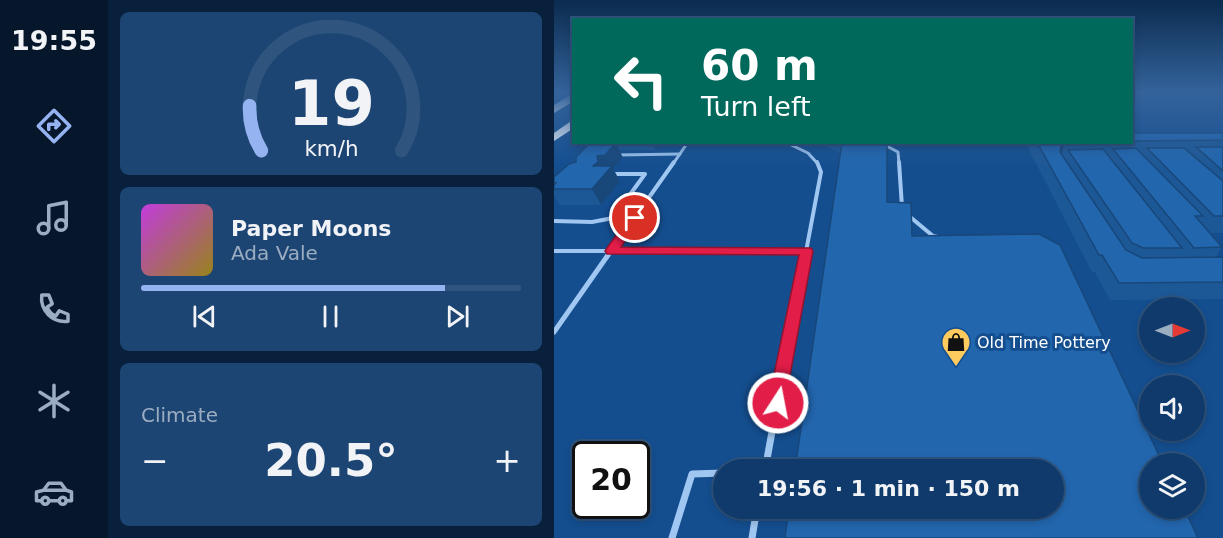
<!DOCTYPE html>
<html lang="en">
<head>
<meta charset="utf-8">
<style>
  body { margin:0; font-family:"DejaVu Sans",sans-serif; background:#1d4573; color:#f1f3f6; height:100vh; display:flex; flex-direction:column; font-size:22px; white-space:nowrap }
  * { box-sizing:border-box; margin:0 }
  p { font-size:20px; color:#9badc1 }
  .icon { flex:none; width:33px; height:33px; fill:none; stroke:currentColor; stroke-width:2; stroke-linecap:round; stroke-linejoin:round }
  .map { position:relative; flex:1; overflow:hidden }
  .details { display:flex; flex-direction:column; gap:12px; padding:12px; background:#08203b; width:446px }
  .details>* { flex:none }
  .banner { position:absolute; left:18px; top:18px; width:561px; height:126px; border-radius:0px; box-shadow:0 3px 9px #0003,0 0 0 2px #2f547e; background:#00695c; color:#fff; overflow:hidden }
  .needle { width:39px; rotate:90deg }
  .buttons { position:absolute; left:585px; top:297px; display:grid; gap:12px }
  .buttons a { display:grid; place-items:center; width:66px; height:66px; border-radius:50%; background:#0f3a6b; box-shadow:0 3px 9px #0003,0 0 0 2px #2f547e; font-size:30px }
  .speed { position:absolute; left:18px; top:441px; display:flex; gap:12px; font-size:30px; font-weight:700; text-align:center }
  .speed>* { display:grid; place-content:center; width:78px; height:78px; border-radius:50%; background:#0f3a6b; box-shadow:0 3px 9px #0003,0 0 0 2px #2f547e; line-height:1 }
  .speed .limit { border:3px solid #111; border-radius:9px; background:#fff; color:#111 }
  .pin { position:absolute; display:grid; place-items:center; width:51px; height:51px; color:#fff; margin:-26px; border:3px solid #fff; border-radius:50%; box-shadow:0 2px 6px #0007 }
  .me { position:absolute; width:66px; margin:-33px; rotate:11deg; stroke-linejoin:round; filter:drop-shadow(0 0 4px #0008) }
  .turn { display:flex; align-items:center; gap:21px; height:126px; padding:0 30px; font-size:27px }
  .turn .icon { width:78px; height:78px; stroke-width:2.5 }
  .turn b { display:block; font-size:42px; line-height:51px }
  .big { font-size:45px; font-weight:800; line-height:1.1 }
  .details .widget { flex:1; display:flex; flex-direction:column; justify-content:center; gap:9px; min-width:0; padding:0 21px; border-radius:9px; background:#1d4573 }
  .details .dial { align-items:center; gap:0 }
  .dial svg { height:156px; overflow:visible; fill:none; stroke:#2f547e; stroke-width:7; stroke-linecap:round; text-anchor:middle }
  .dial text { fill:#f1f3f6; stroke:none }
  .song { display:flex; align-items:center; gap:18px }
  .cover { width:72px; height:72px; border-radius:9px; background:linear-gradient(135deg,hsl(290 70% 55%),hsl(50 70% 35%)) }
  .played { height:6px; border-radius:3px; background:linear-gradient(90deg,#95b2f1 80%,#2f547e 80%) }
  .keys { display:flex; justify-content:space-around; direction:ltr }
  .heat { display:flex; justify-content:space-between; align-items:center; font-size:33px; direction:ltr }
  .trip { position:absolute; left:159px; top:459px; width:351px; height:60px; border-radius:30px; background:#0f3a6b; box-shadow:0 3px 9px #0003,0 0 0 2px #2f547e; font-weight:800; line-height:60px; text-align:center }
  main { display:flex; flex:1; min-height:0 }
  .tab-bar { display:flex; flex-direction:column; width:108px; justify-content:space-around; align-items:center; background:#06172b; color:#9badc1 }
  .tab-bar .icon { width:42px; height:42px }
  .tab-bar .active { color:#95b2f1 }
  .tab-bar b { font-size:27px; color:#f1f3f6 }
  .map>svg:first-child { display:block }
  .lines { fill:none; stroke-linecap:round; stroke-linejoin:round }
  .service-far3 { stroke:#a0c7f1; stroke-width:3 }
  .service-far2 { stroke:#a0c7f1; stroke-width:4 }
  .service-far1 { stroke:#a0c7f1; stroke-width:5 }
  .service { stroke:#a0c7f1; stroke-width:7 }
  .trunk { fill:#f4f8ff; fill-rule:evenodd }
  .wall { fill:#1d5896 }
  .shaded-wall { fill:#18477a }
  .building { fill:#2266ae; stroke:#18477a; stroke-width:1.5 }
  .route { fill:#e11d48; stroke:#92132f; stroke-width:1.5 }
  .labels { text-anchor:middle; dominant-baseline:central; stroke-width:6; stroke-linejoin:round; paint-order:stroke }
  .poi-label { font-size:16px; fill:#fff; stroke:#144e8f; text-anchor:start }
</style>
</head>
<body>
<main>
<nav class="tab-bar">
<b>19:55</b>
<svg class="icon active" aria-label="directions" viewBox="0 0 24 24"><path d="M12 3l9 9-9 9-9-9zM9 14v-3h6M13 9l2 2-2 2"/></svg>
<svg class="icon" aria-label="music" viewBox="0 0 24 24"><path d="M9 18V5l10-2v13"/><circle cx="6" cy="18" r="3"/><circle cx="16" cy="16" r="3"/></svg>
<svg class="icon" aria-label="phone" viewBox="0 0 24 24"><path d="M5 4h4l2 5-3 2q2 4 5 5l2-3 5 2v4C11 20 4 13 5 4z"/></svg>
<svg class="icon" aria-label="climate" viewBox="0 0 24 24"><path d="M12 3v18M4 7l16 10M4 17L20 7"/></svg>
<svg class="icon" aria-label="car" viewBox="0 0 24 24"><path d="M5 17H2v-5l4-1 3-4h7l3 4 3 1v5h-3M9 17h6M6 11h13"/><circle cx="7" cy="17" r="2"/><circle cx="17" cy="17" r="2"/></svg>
</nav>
<section class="details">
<div class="widget dial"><svg viewBox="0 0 100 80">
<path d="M14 69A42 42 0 1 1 86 69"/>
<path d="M14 69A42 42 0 0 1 8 46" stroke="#95b2f1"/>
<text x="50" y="56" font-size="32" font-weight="700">19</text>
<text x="50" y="72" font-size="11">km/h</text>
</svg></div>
<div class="widget">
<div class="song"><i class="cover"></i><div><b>Paper Moons</b><p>Ada Vale</p></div></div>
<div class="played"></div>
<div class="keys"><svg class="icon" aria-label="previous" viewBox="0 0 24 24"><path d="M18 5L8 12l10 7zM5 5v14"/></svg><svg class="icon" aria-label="pause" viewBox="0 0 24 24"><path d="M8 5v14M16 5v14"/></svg><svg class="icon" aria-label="next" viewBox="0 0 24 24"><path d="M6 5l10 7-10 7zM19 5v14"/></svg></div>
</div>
<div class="widget"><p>Climate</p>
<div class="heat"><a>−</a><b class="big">20.5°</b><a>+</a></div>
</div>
</section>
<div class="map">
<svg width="670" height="538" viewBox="0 0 670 538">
  <rect width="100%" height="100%" fill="#144e8f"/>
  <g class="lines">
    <g class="service-far3">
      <path d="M231 142 254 153 264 164"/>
      <path d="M325 142 344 152 345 164"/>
      <path d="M62 155 126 154"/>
      <path d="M119 164 134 142"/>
    </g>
    <g class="service-far2">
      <path d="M345 162 348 207"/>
      <path d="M355 216 379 236 384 237"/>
      <path d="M59 218H81"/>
      <path d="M0 221 38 222 59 218 91 174H57"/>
      <path d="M0 251H253"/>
      <path d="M53 257 120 162"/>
      <path d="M251 257 267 172 263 162"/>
    </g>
    <g class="service-far1">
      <path d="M0 332 54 255"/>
      <path d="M228 378 251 255"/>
    </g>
    <g class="service">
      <path d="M211 470 228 377"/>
      <path d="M118 538 138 474 170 473"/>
      <path d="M198 538 203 508"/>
    </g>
    <g class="trunk">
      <path d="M20 93V101L0 113V105Z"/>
      <path d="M20 119V128L0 141V133Z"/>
    </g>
  </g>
  <g class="wall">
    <path d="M578 133H669V233H655L668 247 662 257H669V299L556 300 541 272H538L474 148 476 142H578Z"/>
    <path d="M35 142H108L102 150H65L69 158 59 169 66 182 47 205H6L0 196V177L22 162 36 144Z"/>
    <path d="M265 142H333L231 538 286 153Z"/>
  </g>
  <g class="shaded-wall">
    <path d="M99 142H108L102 150Z"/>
    <path d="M511 142 507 157 502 160 507 145Z"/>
    <path d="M62 143 69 158 59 168 66 182 47 205 38 189 39 166 43 156Z"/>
  </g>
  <g class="building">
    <path d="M578 133H669V140L578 141Z"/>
    <path d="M288 142H333V202L357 203 358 236 485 234 506 245 609 464H596V508H630L644 538H231L235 508H500V470H241Z"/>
    <path d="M483 142H511L507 145 506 152 572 250 588 258 669 257V282L565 283 548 255H545Z"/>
    <path d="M36 143H62L51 155 43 156 44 162 39 166H58L38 189H0V185L2 183H0V177L15 164 22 162V157Z"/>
    <path d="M642 147H669V171Z"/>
    <path d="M582 148 649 216H641L668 247 640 248 559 149Z"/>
    <path d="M593 148H630L669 181V216H660Z"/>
    <path d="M549 149 628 248H589L578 243 514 150Z"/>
  </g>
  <linearGradient id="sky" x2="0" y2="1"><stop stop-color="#0b2b4f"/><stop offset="0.55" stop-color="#34639b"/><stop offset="1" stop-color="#34639b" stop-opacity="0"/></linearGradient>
  <rect width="670" height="168" fill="url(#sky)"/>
  <path class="route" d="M81 214 87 218 67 247 257 248 259 251 230 408 224 411 217 408 214 403 245 255 53 254 51 251 53 248 77 215Z"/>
  <defs>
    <g id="shop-pin" transform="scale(1.5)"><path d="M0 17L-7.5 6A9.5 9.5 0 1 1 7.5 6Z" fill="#ffcb5f" stroke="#144e8f"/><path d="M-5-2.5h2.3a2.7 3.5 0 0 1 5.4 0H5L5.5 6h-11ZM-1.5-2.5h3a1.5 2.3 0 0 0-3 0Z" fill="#111"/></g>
  </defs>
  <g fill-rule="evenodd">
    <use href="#shop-pin" x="402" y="342"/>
  </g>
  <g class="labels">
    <g class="poi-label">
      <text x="423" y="342">Old Time Pottery</text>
    </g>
  </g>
</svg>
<div class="buttons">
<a><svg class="needle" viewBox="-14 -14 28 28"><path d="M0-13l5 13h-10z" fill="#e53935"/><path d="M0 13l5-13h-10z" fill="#9badc1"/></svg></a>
<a><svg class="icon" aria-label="sound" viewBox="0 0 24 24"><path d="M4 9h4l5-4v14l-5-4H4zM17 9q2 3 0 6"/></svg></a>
<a><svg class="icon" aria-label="layers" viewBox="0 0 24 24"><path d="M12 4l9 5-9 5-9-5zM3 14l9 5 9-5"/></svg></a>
</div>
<div class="speed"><div class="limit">20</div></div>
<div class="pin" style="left:81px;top:218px;background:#d93025"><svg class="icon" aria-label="arrive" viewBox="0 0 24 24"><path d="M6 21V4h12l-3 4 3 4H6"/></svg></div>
<svg class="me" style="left:224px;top:403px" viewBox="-20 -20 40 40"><circle r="17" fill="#e11d48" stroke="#fff" stroke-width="3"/><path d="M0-11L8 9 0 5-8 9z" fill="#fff"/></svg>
<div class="trip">19:56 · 1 min · 150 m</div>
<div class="banner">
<div class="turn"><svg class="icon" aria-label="left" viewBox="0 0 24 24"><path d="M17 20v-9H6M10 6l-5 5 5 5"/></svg><div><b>60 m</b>Turn left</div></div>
</div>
</div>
</main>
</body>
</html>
